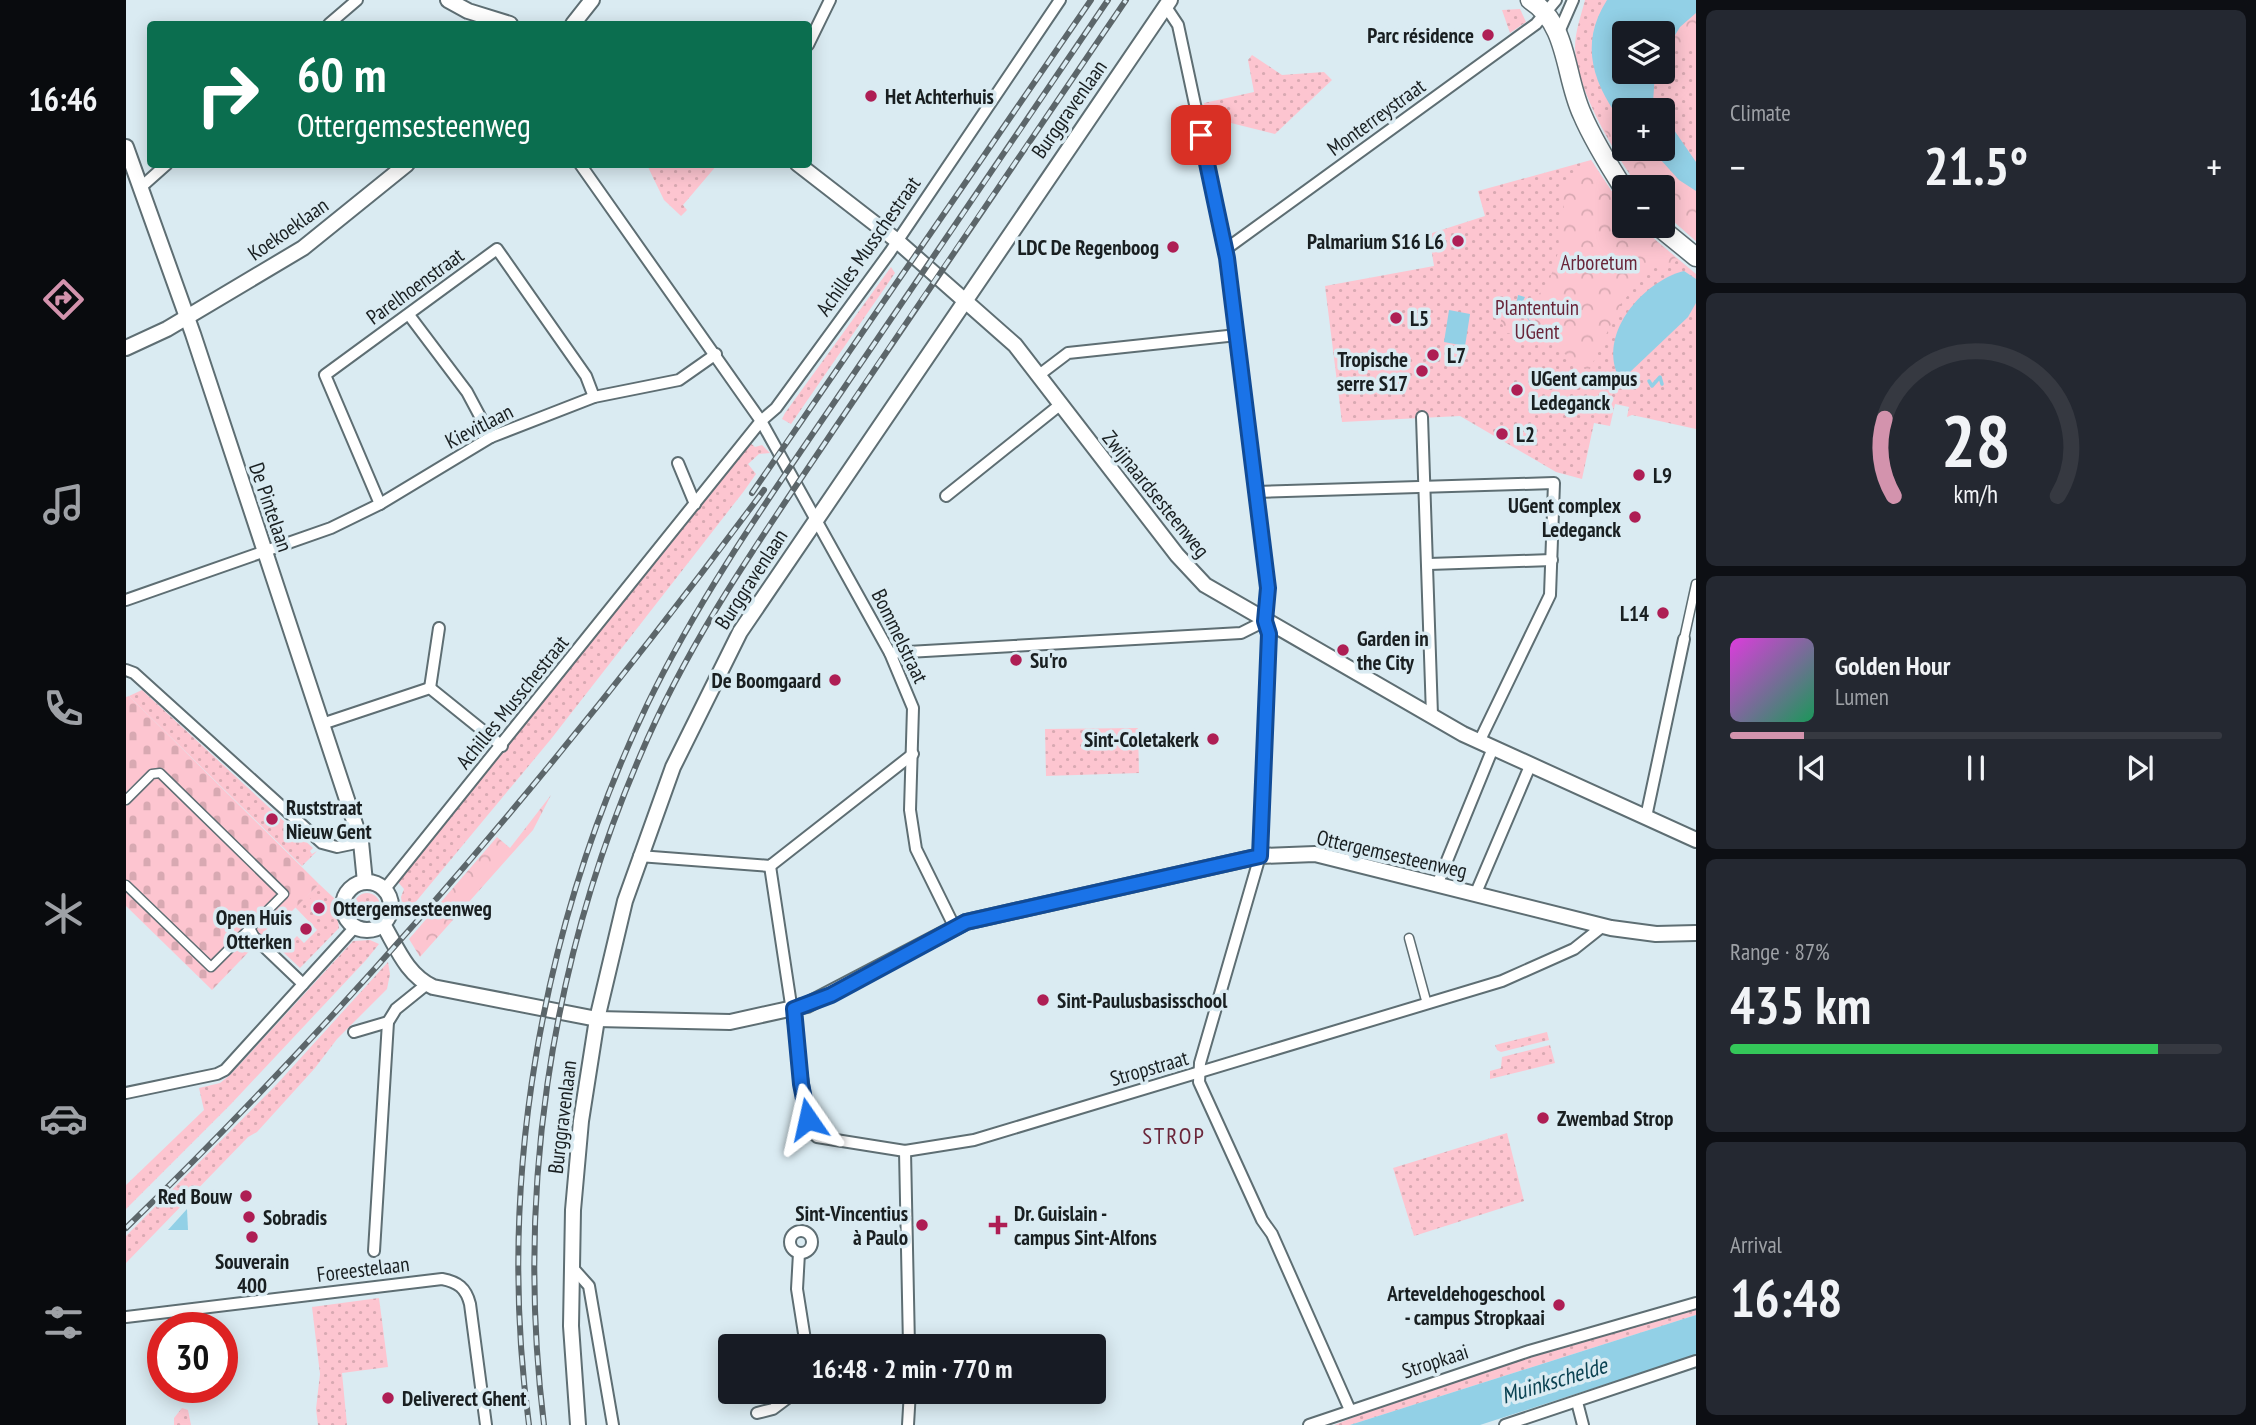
<!DOCTYPE html>
<html lang="en">
<head>
<meta charset="utf-8">
<style>
  body { margin:0; font-family:"PT Sans Narrow",sans-serif; background:#242831; color:#f1f3f6; height:100vh; display:flex; flex-direction:column; font-size:26px; white-space:nowrap }
  * { box-sizing:border-box; margin:0 }
  p { font-size:23px; color:#9ea1a6 }
  .icon { flex:none; width:38px; height:38px; fill:none; stroke:currentColor; stroke-width:2; stroke-linecap:round; stroke-linejoin:round }
  .map { position:relative; flex:1; overflow:hidden }
  .details { display:flex; flex-direction:column; gap:10px; padding:10px; background:#0d0f14; width:560px }
  .details>* { flex:none }
  .hud { position:absolute; left:21px; top:21px; width:665px; height:147px; border-radius:7px; box-shadow:0 4px 18px #0003; background:#0b6e4f; color:#fff; overflow:hidden }
  .buttons { position:absolute; left:1486px; top:21px; display:grid; gap:14px }
  .buttons a { display:grid; place-items:center; width:63px; height:63px; border-radius:7px; background:#171b24; box-shadow:0 4px 18px #0003; font-size:35px }
  .speed { position:absolute; left:21px; top:1312px; display:flex; gap:14px; font-size:35px; font-weight:700; text-align:center }
  .speed>* { display:grid; place-content:center; width:91px; height:91px; border-radius:50%; background:#171b24; box-shadow:0 4px 18px #0003; line-height:1 }
  .speed .limit { border:10px solid #d22; background:#fff; color:#111 }
  .pin { position:absolute; display:grid; place-items:center; width:60px; height:60px; color:#fff; margin:-30px; border-radius:14px; box-shadow:0 4px 10px #0006 }
  .me { position:absolute; width:77px; margin:-38px; rotate:349deg; stroke-linejoin:round; filter:drop-shadow(0 0 5px #0008) }
  .turn { display:flex; align-items:center; gap:24px; height:147px; padding:0 35px; font-size:32px }
  .turn .icon { width:91px; height:91px; stroke-width:2.5 }
  .turn b { display:block; font-size:49px; line-height:60px }
  .big { font-size:52px; font-weight:700; line-height:1.1 }
  .details .card { flex:1; display:flex; flex-direction:column; justify-content:center; gap:10px; min-width:0; padding:0 24px; border-radius:10px; background:#242831 }
  .details .dial { align-items:center; gap:0 }
  .dial svg { height:182px; overflow:visible; fill:none; stroke:#363941; stroke-width:7; stroke-linecap:round; text-anchor:middle }
  .dial text { fill:#f1f3f6; stroke:none }
  .song { display:flex; align-items:center; gap:21px }
  .cover { width:84px; height:84px; border-radius:10px; background:linear-gradient(135deg,hsl(300 70% 55%),hsl(150 70% 35%)) }
  .played { height:7px; border-radius:4px; background:linear-gradient(90deg,#d393ad 15%,#363941 15%) }
  .keys { display:flex; justify-content:space-around; direction:ltr }
  .heat { display:flex; justify-content:space-between; align-items:center; font-size:38px; direction:ltr }
  .charge { height:10px; border-radius:5px; background:linear-gradient(90deg,#34c759 87%,#363941 0) }
  .trip { position:absolute; left:592px; top:1334px; width:388px; height:70px; border-radius:7px; background:#171b24; box-shadow:0 4px 18px #0003; font-weight:700; line-height:70px; text-align:center }
  main { display:flex; flex:1; min-height:0 }
  .menu { display:flex; flex-direction:column; width:126px; justify-content:space-around; align-items:center; background:#090b0e; color:#9ea1a6 }
  .menu .icon { width:49px; height:49px }
  .menu .current { color:#d393ad }
  .menu b { font-size:32px; color:#f1f3f6 }
  .map>svg:first-child { display:block }
  .green { fill:url(#green-dots); fill-rule:evenodd }
  .forest { fill:url(#forest-crowns) }
  .cemetery { fill:url(#cemetery-stones) }
  .pitch { fill:#fdc5d0 }
  .water { fill:#92d0e6 }
  .lines { fill:none; stroke-linecap:round; stroke-linejoin:round }
  .stream { stroke:#92d0e6; stroke-width:3.5 }
  .pedestrian-casing { stroke:#5e6e73; stroke-width:11 }
  .minor-casing { stroke:#5e6e73; stroke-width:14 }
  .tertiary-casing { stroke:#5e6e73; stroke-width:18 }
  .primary-casing { stroke:#5e6e73; stroke-width:21 }
  .pedestrian { stroke:#fff; stroke-width:8 }
  .minor { stroke:#fff; stroke-width:10 }
  .tertiary { stroke:#fff; stroke-width:14 }
  .primary { stroke:#fff; stroke-width:18 }
  .rail-casing { stroke:#5c666a; stroke-width:6 }
  .rail { stroke:#daebf2; stroke-width:3.5; stroke-dasharray:10; stroke-linecap:butt }
  .route-casing { stroke:#114b97; stroke-width:18 }
  .route { stroke:#1a73e8; stroke-width:12 }
  .poi-dot { fill:#ae1e54; stroke:#daebf2; stroke-width:2.5 }
  .labels { text-anchor:middle; dominant-baseline:central; stroke-width:7; stroke-linejoin:round; paint-order:stroke }
  .poi-label { font-size:21px; font-weight:bold; fill:#191f21; stroke:#daebf2; text-anchor:start }
  .street-label { font-size:21px; fill:#191f21; stroke:#daebf2 }
  .park-label { font-size:21px; fill:#692539; stroke:#daebf2 }
  .neighbourhood-label { font-size:23px; letter-spacing:2px; fill:#6b263a; stroke:#daebf2 }
  .water-label { font-size:23px; font-style:italic; fill:#0b4252; stroke:#daebf2 }
</style>
</head>
<body>
<main>
<nav class="menu">
<b>16:46</b>
<svg class="icon current" aria-label="directions" viewBox="0 0 24 24"><path d="M12 3l9 9-9 9-9-9zM9 14v-3h6M13 9l2 2-2 2"/></svg>
<svg class="icon" aria-label="music" viewBox="0 0 24 24"><path d="M9 18V5l10-2v13"/><circle cx="6" cy="18" r="3"/><circle cx="16" cy="16" r="3"/></svg>
<svg class="icon" aria-label="phone" viewBox="0 0 24 24"><path d="M5 4h4l2 5-3 2q2 4 5 5l2-3 5 2v4C11 20 4 13 5 4z"/></svg>
<svg class="icon" aria-label="climate" viewBox="0 0 24 24"><path d="M12 3v18M4 7l16 10M4 17L20 7"/></svg>
<svg class="icon" aria-label="car" viewBox="0 0 24 24"><path d="M5 17H2v-5l4-1 3-4h7l3 4 3 1v5h-3M9 17h6M6 11h13"/><circle cx="7" cy="17" r="2"/><circle cx="17" cy="17" r="2"/></svg>
<svg class="icon" aria-label="filters" viewBox="0 0 24 24"><path d="M4 7h16M4 17h16"/><circle cx="9" cy="7" r="2"/><circle cx="15" cy="17" r="2"/></svg>
</nav>
<div class="map">
<svg width="1570" height="1425" viewBox="0 0 1570 1425">
  <defs>
    <pattern id="green-dots" width="8" height="8" patternUnits="userSpaceOnUse" patternTransform="scale(1.75)"><rect width="8" height="8" fill="#fdc5d0"/><path d="M2 2h.1M6 6h.1" fill="none" stroke="#d8a9b2" stroke-width="1.8" stroke-linecap="round"/></pattern>
    <pattern id="forest-crowns" width="20" height="18" patternUnits="userSpaceOnUse" patternTransform="scale(1.75)"><rect width="20" height="18" fill="#fdc5d0"/><path d="M2 6a3 3 0 1 1 6 0M12 15a3 3 0 1 1 6 0" fill="none" stroke="#d8a9b2"/></pattern>
    <pattern id="cemetery-stones" width="16" height="16" patternUnits="userSpaceOnUse" patternTransform="scale(1.75)"><rect width="16" height="16" fill="#fdc5d0"/><path d="M2 7V4a2 2 0 0 1 4 0v3zM10 15v-3a2 2 0 0 1 4 0v3z" fill="#d8a9b2"/></pattern>
  </defs>
  <rect width="100%" height="100%" fill="#daebf2"/>
  <g class="green">
    <path d="M1459 0H1570V241L1537 212 1536 187 1511 185C1487 150 1451 91 1449 48 1449 31 1455 16 1459 0ZM1498 33H1536V72H1498ZM1498 110H1536V149H1498Z"/>
    <path d="M1394 9 1400 22 1384 33 1376 10Z"/>
    <path d="M1126 55 1156 75 1198 72 1206 80 1149 134 1081 117 1078 103 1128 92 1122 60Z"/>
    <path d="M1465 160 1498 210V226H1513L1570 274V429L1506 415 1501 417 1503 407 1489 404 1484 426 1468 423 1456 479 1430 472 1334 416 1216 422 1199 286 1308 266 1303 234 1359 216 1352 191Z"/>
    <path d="M521 165H591L557 205 561 210 555 216 538 200Z"/>
    <path d="M765 267 769 273 665 424 656 419 659 413Z"/>
    <path d="M622 441 629 447 636 445 644 453 633 454 622 464 630 474 618 491 425 739 278 916 275 897 278 889 271 881Z"/>
    <path d="M16 690 187 848 184 851 186 854 191 851 176 866 3 696Z"/>
    <path d="M1012 728 1013 773 920 776 919 729Z"/>
    <path d="M193 884 209 899 213 928 174 968 156 951 171 936 178 943 191 930 169 907Z"/>
    <circle cx="241" cy="906" r="13"/>
    <path d="M244 940 253 944 240 960 105 1104 0 1209V1185L78 1110 73 1088 94 1083 104 1075 227 941Z"/>
    <path d="M262 962 264 974 261 989 211 1039 189 1068 131 1132 122 1137 0 1263V1236L151 1084Z"/>
    <path d="M1421 1032 1423 1040 1375 1052 1371 1050 1369 1045Z"/>
    <path d="M1424 1045 1429 1063 1364 1079V1071L1375 1068 1376 1057Z"/>
    <path d="M1381 1133 1398 1201 1288 1236 1267 1168Z"/>
    <path d="M253 1298 262 1367 216 1373 221 1425H192L190 1409 194 1374 186 1307Z"/>
    <path d="M1570 1309V1315L1224 1425H1208L1279 1397 1426 1349Z"/>
    <path d="M56 1408 62 1410 65 1425H48V1418Z"/>
  </g>
  <g class="forest">
    <path d="M1565 17 1570 19V43L1562 52 1543 42Z"/>
    <path d="M1488 113 1498 125V149H1525L1553 180 1570 191V241L1537 212 1536 187H1513L1473 121Z"/>
    <path d="M1465 160 1498 210V226H1513L1552 260 1539 268 1522 265 1517 277 1494 305 1463 371 1419 340 1381 333 1375 322V319L1384 316 1404 326 1410 322 1406 311 1407 297 1421 289 1433 249 1432 221 1440 215 1432 187Z"/>
    <path d="M425 795 407 830 294 957 283 939 371 837 384 848Z"/>
  </g>
  <path class="cemetery" d="M3 696 193 884 151 926 147 923 136 934 138 936 86 990 0 906V697Z"/>
  <path class="pitch" d="M188 895 205 913 197 921 180 903Z"/>
  <g class="water">
    <path d="M1481 0H1570V13L1554 27 1537 55 1536 33H1498V72H1529L1527 103 1533 110H1498V125C1468 86 1452 45 1481 0Z"/>
    <path d="M1537 114 1570 162V191L1553 180 1525 149H1536Z"/>
    <path d="M1558 271 1570 279V303L1562 317 1503 373 1492 376C1472 332 1518 281 1558 271Z"/>
    <path d="M1392 295 1399 297 1397 301 1403 307 1400 311 1403 320 1408 322 1410 329 1415 331H1409L1398 313 1389 309Z"/>
    <path d="M1323 310 1344 314 1339 346 1318 342Z"/>
    <path d="M61 1209 62 1230H42Z"/>
    <path d="M1570 1315V1355L1354 1425H1224Z"/>
  </g>
  <g class="lines">
    <g class="stream">
      <path d="M1495 377 1498 379 1508 377"/>
      <path d="M1523 381 1526 386 1534 377 1536 384"/>
    </g>
    <g class="pedestrian-casing">
      <g id="pedestrian">
        <path d="M1558 639 1570 584"/>
        <path d="M0 800 26 774 34 773 158 894 124 928"/>
        <path d="M0 885 85 967 124 928 130 939"/>
        <path d="M1283 938 1301 1004"/>
      </g>
    </g>
    <g class="minor-casing">
      <g id="minor">
        <path d="M1040 7 1052 25 1100 249 1141 588 1139 621 1143 634 1134 856 1074 1063 1073 1082 1136 1220 1146 1234 1224 1410"/>
        <path d="M203 24 231 0"/>
        <path d="M1433 32 1447 0"/>
        <path d="M682 45 704 0"/>
        <path d="M454 164 635 421 764 653 787 708 784 810 790 849 828 926"/>
        <path d="M14 188 41 164"/>
        <path d="M1100 249 1410 24 1430 0"/>
        <path d="M283 315 341 392 365 437"/>
        <path d="M913 375 942 353 1111 335"/>
        <path d="M1296 417 1306 715"/>
        <path d="M552 463 569 504"/>
        <path d="M1130 492 1428 483 1424 595 1353 742"/>
        <path d="M820 496 935 404"/>
        <path d="M254 504 199 375 371 249 460 376 468 397"/>
        <path d="M1303 564 1426 560"/>
        <path d="M0 600 205 528 254 504 365 437 468 397 553 380 590 354"/>
        <path d="M764 653 1115 633 1139 621"/>
        <path d="M0 670 8 673 196 843 211 847 235 842"/>
        <path d="M304 688 313 628"/>
        <path d="M196 724 304 688 376 746"/>
        <path d="M1520 817 1558 639"/>
        <path d="M513 856 644 866 787 754"/>
        <path d="M644 866 684 1130 691 1137 779 1151 848 1140 1376 981 1448 949 1477 926"/>
        <path d="M1311 885 1367 748"/>
        <path d="M258 890 635 421 650 408 764 252 934 0"/>
        <path d="M1349 895 1404 766"/>
        <path d="M130 939 177 984"/>
        <path d="M228 1032 262 1022"/>
        <path d="M0 1093 91 1074 99 1070 229 927"/>
        <path d="M779 1151 783 1346"/>
        <circle cx="675" cy="1242" r="11"/>
        <path d="M248 1251 262 1022 270 1009 301 984"/>
        <path d="M673 1253 671 1289 680 1346"/>
        <path d="M446 1267 463 1286 487 1425"/>
        <path d="M0 1317 316 1279C332 1282 340 1288 344 1304L360 1425"/>
        <path d="M1451 1402 1457 1425"/>
        <path d="M631 1413 647 1409 671 1391"/>
        <path d="M782 1425 784 1391"/>
        <path d="M1183 1425 1403 1351 1570 1303"/>
        <path d="M1379 1425 1570 1361"/>
      </g>
    </g>
    <g class="tertiary-casing">
      <g id="tertiary">
        <path d="M322 0 342 11 384 24"/>
        <path d="M447 24 466 0"/>
        <path d="M0 147 67 334 235 842 239 882"/>
        <path d="M672 164 770 240 889 345 1051 555 1079 585 1337 734 1570 840"/>
        <path d="M0 348 41 329 177 248 281 164"/>
        <circle cx="241" cy="906" r="24"/>
        <path d="M257 924C271 948 281 975 307 987L471 1019 604 1022 681 1005 840 922 1134 856 1189 854 1485 928 1530 934 1570 933"/>
        <path d="M452 1425 445 1326 447 1210 455 1121 471 1019 499 901 547 767 614 632 1044 0"/>
      </g>
    </g>
    <g class="primary-casing">
      <g id="primary">
        <path d="M1404 0C1443 25 1438 75 1456 114 1467 140 1482 164 1498 189"/>
        <path d="M1532 226 1570 257"/>
      </g>
    </g>
    <use href="#pedestrian" class="pedestrian"/>
    <use href="#minor" class="minor"/>
    <use href="#tertiary" class="tertiary"/>
    <use href="#primary" class="primary"/>
    <g class="rail-casing">
      <g id="rail">
        <path d="M626 493 965 0"/>
        <path d="M0 1228C233 1001 445 751 638 490"/>
        <path d="M403 1425C370 1181 415 927 521 705 575 593 648 491 718 388 806 259 894 130 982 0"/>
        <path d="M418 1425C390 1197 423 967 514 756 564 637 638 534 709 428 805 285 903 143 1000 0"/>
      </g>
    </g>
    <use href="#rail" class="rail"/>
  </g>
  <g class="lines">
    <g class="route-casing">
      <path id="route" d="M682 1119 675 1084 668 1009 705 995 840 922 1134 856 1143 634 1139 621 1142 588 1101 258 1075 135"/>
    </g>
    <use href="#route" class="route"/>
  </g>
  <g class="poi-dot">
    <circle cx="1362" cy="35" r="7"/>
    <circle cx="745" cy="96" r="7"/>
    <circle cx="1332" cy="241" r="7"/>
    <circle cx="1047" cy="247" r="7"/>
    <circle cx="1270" cy="318" r="7"/>
    <circle cx="1307" cy="355" r="7"/>
    <circle cx="1296" cy="371" r="7"/>
    <circle cx="1391" cy="390" r="7"/>
    <circle cx="1376" cy="434" r="7"/>
    <circle cx="1513" cy="475" r="7"/>
    <circle cx="1509" cy="517" r="7"/>
    <circle cx="1537" cy="613" r="7"/>
    <circle cx="1217" cy="650" r="7"/>
    <circle cx="890" cy="660" r="7"/>
    <circle cx="709" cy="680" r="7"/>
    <circle cx="1087" cy="739" r="7"/>
    <circle cx="146" cy="819" r="7"/>
    <circle cx="193" cy="908" r="7"/>
    <circle cx="180" cy="929" r="7"/>
    <circle cx="917" cy="1000" r="7"/>
    <circle cx="1417" cy="1118" r="7"/>
    <circle cx="120" cy="1196" r="7"/>
    <circle cx="123" cy="1217" r="7"/>
    <circle cx="796" cy="1225" r="7"/>
    <path d="M868.5 1214.5h7v7h7v7h-7v7h-7v-7h-7v-7h7z"/>
    <circle cx="126" cy="1237" r="7"/>
    <circle cx="1433" cy="1305" r="7"/>
    <circle cx="262" cy="1398" r="7"/>
  </g>
  <g class="labels">
    <g class="poi-label">
      <text x="1348" y="35" text-anchor="end">Parc résidence</text>
      <text x="759" y="96">Het Achterhuis</text>
      <text x="1318" y="241" text-anchor="end">Palmarium S16 L6</text>
      <text x="1033" y="247" text-anchor="end">LDC De Regenboog</text>
      <text x="1284" y="318">L5</text>
      <text x="1321" y="355">L7</text>
      <text x="1282" y="359" text-anchor="end">Tropische<tspan x="1282" dy="24">serre S17</tspan></text>
      <text x="1405" y="378">UGent campus<tspan x="1405" dy="24">Ledeganck</tspan></text>
      <text x="1390" y="434">L2</text>
      <text x="1527" y="475">L9</text>
      <text x="1495" y="505" text-anchor="end">UGent complex<tspan x="1495" dy="24">Ledeganck</tspan></text>
      <text x="1523" y="613" text-anchor="end">L14</text>
      <text x="1231" y="638">Garden in<tspan x="1231" dy="24">the City</tspan></text>
      <text x="904" y="660">Su'ro</text>
      <text x="695" y="680" text-anchor="end">De Boomgaard</text>
      <text x="1073" y="739" text-anchor="end">Sint-Coletakerk</text>
      <text x="160" y="807">Ruststraat<tspan x="160" dy="24">Nieuw Gent</tspan></text>
      <text x="207" y="908">Ottergemsesteenweg</text>
      <text x="166" y="917" text-anchor="end">Open Huis<tspan x="166" dy="24">Otterken</tspan></text>
      <text x="931" y="1000">Sint-Paulusbasisschool</text>
      <text x="1431" y="1118">Zwembad Strop</text>
      <text x="106" y="1196" text-anchor="end">Red Bouw</text>
      <text x="782" y="1213" text-anchor="end">Sint-Vincentius<tspan x="782" dy="24">à Paulo</tspan></text>
      <text x="888" y="1213">Dr. Guislain -<tspan x="888" dy="24">campus Sint-Alfons</tspan></text>
      <text x="137" y="1217">Sobradis</text>
      <text x="126" y="1261" text-anchor="middle">Souverain<tspan x="126" dy="24">400</tspan></text>
      <text x="1419" y="1293" text-anchor="end">Arteveldehogeschool<tspan x="1419" dy="24">- campus Stropkaai</tspan></text>
      <text x="276" y="1398">Deliverect Ghent</text>
    </g>
    <g class="street-label">
      <text transform="translate(943 109) rotate(-55)">Burggravenlaan</text>
      <text transform="translate(1250 117) rotate(-36)">Monterreystraat</text>
      <text transform="translate(162 229) rotate(-35)">Koekoeklaan</text>
      <text transform="translate(742 246) rotate(-55)">Achilles Musschestraat</text>
      <text transform="translate(289 286) rotate(-36)">Parelhoenstraat</text>
      <text transform="translate(353 426) rotate(-27)">Kievitlaan</text>
      <text transform="translate(1030 494) rotate(51)">Zwijnaardsesteenweg</text>
      <text transform="translate(145 507) rotate(71)">De Pintelaan</text>
      <text transform="translate(625 579) rotate(-57)">Burggravenlaan</text>
      <text transform="translate(774 636) rotate(64)">Bommelstraat</text>
      <text transform="translate(386 702) rotate(-51)">Achilles Musschestraat</text>
      <text transform="translate(1266 854) rotate(13)">Ottergemsesteenweg</text>
      <text transform="translate(1023 1068) rotate(-16)">Stropstraat</text>
      <text transform="translate(436 1117) rotate(-83)">Burggravenlaan</text>
      <text transform="translate(237 1269) rotate(-7)">Foreestelaan</text>
      <text transform="translate(1309 1361) rotate(-18)">Stropkaai</text>
    </g>
    <g class="park-label">
      <text x="1473" y="262">Arboretum</text>
      <text x="1411" y="307">Plantentuin<tspan x="1411" dy="24">UGent</tspan></text>
    </g>
    <g class="neighbourhood-label">
      <text x="1048" y="1135">STROP</text>
    </g>
    <g class="water-label">
      <text transform="translate(1428 1380) rotate(-17)">Muinkschelde</text>
    </g>
  </g>
</svg>
<div class="buttons">
<a><svg class="icon" aria-label="layers" viewBox="0 0 24 24"><path d="M12 4l9 5-9 5-9-5zM3 14l9 5 9-5"/></svg></a>
<a>+</a>
<a>−</a>
</div>
<div class="speed"><div class="limit">30</div></div>
<div class="pin" style="left:1075px;top:135px;background:#d93025"><svg class="icon" aria-label="arrive" viewBox="0 0 24 24"><path d="M6 21V4h12l-3 4 3 4H6"/></svg></div>
<svg class="me" style="left:682px;top:1119px" viewBox="-20 -20 40 40"><path d="M0-17L14 15 0 8-14 15z" fill="#1a73e8" stroke="#fff" stroke-width="4"/></svg>
<div class="trip">16:48 · 2 min · 770 m</div>
<div class="hud">
<div class="turn"><svg class="icon" aria-label="right" viewBox="0 0 24 24"><path d="M7 20v-9h11M14 6l5 5-5 5"/></svg><div><b>60 m</b>Ottergemsesteenweg</div></div>
</div>
</div>
<section class="details">
<div class="card"><p>Climate</p>
<div class="heat"><a>−</a><b class="big">21.5°</b><a>+</a></div>
</div>
<div class="card dial"><svg viewBox="0 0 100 80">
<path d="M14 69A42 42 0 1 1 86 69"/>
<path d="M14 69A42 42 0 0 1 10 35" stroke="#d393ad"/>
<text x="50" y="56" font-size="32" font-weight="700">28</text>
<text x="50" y="72" font-size="11">km/h</text>
</svg></div>
<div class="card">
<div class="song"><i class="cover"></i><div><b>Golden Hour</b><p>Lumen</p></div></div>
<div class="played"></div>
<div class="keys"><svg class="icon" aria-label="previous" viewBox="0 0 24 24"><path d="M18 5L8 12l10 7zM5 5v14"/></svg><svg class="icon" aria-label="pause" viewBox="0 0 24 24"><path d="M8 5v14M16 5v14"/></svg><svg class="icon" aria-label="next" viewBox="0 0 24 24"><path d="M6 5l10 7-10 7zM19 5v14"/></svg></div>
</div>
<div class="card"><p>Range · 87%</p><b class="big">435 km</b><div class="charge"></div></div>
<div class="card"><p>Arrival</p><b class="big">16:48</b></div>
</section>
</main>
</body>
</html>
